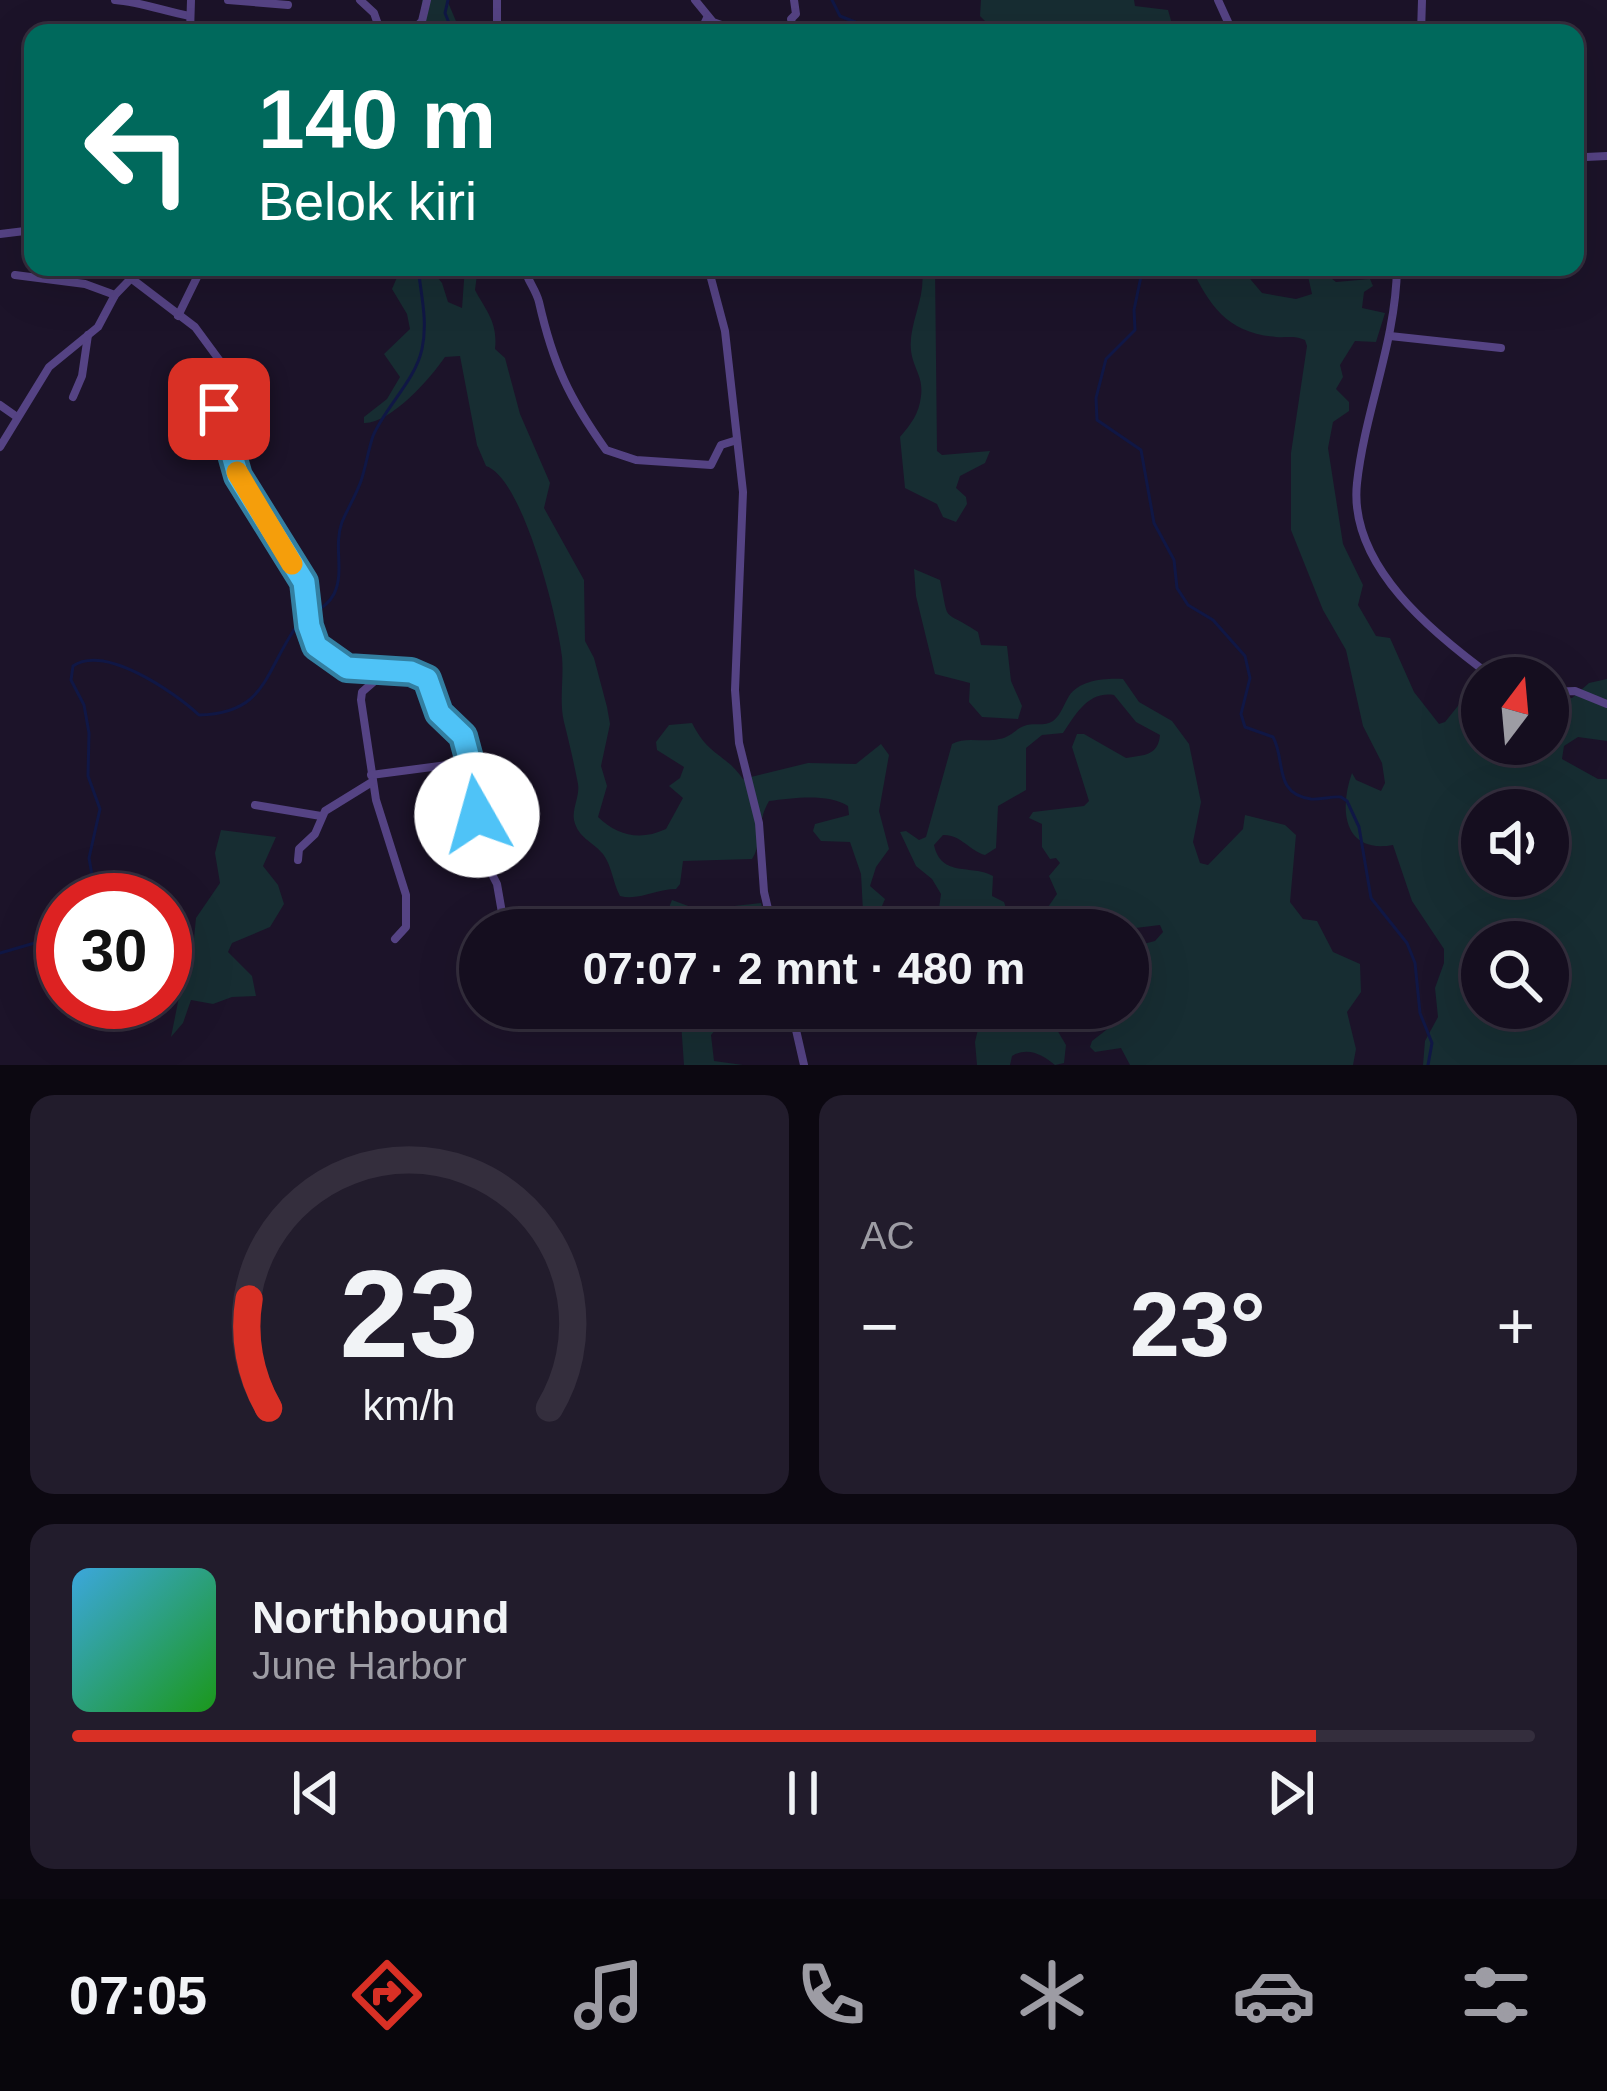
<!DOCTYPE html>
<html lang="id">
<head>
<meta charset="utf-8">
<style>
  body { margin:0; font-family:Arial,sans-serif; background:#221c2c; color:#f1f3f6; height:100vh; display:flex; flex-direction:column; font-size:45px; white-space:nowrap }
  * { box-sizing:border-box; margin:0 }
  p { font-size:39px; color:#9d9ca4 }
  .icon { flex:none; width:66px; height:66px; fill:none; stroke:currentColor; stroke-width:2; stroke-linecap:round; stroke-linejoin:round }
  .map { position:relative; height:1065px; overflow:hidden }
  .panel { display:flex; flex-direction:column; gap:30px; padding:30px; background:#0c0811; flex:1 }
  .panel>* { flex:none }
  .top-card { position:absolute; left:24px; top:24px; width:1560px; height:252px; border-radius:24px; box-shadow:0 12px 48px #0002,0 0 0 3px #342e3d; background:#00695c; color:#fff; overflow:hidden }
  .needle { width:78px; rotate:16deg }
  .buttons { position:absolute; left:1461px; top:657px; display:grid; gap:24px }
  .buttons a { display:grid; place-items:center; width:108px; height:108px; border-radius:50%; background:#150e1f; box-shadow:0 12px 48px #0002,0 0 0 3px #342e3d; font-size:60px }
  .speed { position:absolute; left:36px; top:873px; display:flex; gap:24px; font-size:60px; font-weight:700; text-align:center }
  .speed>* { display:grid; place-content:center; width:156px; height:156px; border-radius:50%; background:#150e1f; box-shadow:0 12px 48px #0002,0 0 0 3px #342e3d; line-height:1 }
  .speed .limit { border:18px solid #d22; background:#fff; color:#111 }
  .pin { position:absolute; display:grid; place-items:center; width:102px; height:102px; color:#fff; margin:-51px; border-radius:24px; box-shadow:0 6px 18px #0006 }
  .me { position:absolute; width:132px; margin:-66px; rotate:353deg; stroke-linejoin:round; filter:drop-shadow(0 0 9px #0008) }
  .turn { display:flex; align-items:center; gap:42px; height:252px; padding:0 36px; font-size:54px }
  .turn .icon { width:156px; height:156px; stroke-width:2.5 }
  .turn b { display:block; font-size:84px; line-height:102px }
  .big { font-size:90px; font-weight:700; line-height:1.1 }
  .panel .card { flex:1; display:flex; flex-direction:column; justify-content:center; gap:18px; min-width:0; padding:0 42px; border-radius:24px; background:#221c2c }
  .panel .dial { align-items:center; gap:0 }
  .dial svg { height:312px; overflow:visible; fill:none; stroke:#342e3d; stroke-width:7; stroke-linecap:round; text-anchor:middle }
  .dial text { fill:#f1f3f6; stroke:none }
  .song { display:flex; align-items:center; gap:36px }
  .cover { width:144px; height:144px; border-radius:18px; background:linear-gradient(135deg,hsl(200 70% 55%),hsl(120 70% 35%)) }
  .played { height:12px; border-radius:6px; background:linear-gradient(90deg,#d93025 85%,#342e3d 85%) }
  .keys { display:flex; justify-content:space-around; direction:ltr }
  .heat { display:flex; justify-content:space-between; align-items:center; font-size:66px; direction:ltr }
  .panel .tiles { flex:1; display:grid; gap:30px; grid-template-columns:1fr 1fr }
  .card:last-child { grid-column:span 2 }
  .trip { position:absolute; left:459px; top:909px; width:690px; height:120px; border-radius:60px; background:#150e1f; box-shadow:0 12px 48px #0002,0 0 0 3px #342e3d; font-weight:700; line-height:120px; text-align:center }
  .dock { display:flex; height:192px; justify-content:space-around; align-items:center; background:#08060c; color:#9d9ca4 }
  .dock .icon { width:84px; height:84px }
  .dock .active { color:#d93025 }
  .dock b { font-size:54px; color:#f1f3f6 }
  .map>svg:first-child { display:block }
  .green { fill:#172d32; fill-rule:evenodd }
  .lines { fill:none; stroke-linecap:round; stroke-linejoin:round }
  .stream { stroke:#101745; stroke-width:3 }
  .street { stroke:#554384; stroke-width:8 }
  .route-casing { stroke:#337fa1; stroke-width:30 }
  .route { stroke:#4fc3f7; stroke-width:21 }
  .slow { stroke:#f59e0b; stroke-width:21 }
</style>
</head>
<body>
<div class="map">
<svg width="1607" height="1065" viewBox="0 0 1607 1065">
  <rect width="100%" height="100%" fill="#1c1329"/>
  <g class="green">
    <path d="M422 0H447L461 33H420Z"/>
    <path d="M981 0H1134L1135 6 1168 10 1172 24 1159 33H997L980 16Z"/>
    <path d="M429 267 442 283 448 302 462 308 465 267H478L475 290C486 311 498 322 495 349L505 358 520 414 550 483 544 508 584 580 585 641 594 658 607 707 610 724 601 766 607 786 598 817C618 836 640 841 666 829L683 798 669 786 680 778 684 767 657 750 656 742 669 725 692 723C709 757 725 753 743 779L808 763 856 764 881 744 889 755 879 811 889 849 876 867 870 886 885 899 882 906 863 911 861 874 850 842 821 841 813 831 815 824 849 815 848 806C828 793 793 798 769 801 756 823 762 845 752 859L683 861 680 884 676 889C657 889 638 901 620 896 613 883 612 866 603 854 592 841 578 838 574 820 572 808 580 796 578 784 574 763 569 742 564 722 559 701 564 679 562 657 558 619 523 478 486 466L477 445 460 356 445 357C430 379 390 424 364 423V417L387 399 400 377 384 354 410 329 407 314 392 289 401 268Z"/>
    <path d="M921 267H935L937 451 942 455 990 451 985 463 960 476 956 488 966 497 967 504 956 522 943 517 937 504 905 488 900 437C911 424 919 414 921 396 923 380 917 373 913 360 903 329 929 298 921 267Z"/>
    <path d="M1191 267H1240L1262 293 1296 299 1312 294 1306 267H1327V275L1336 282 1370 279 1373 286 1364 292 1362 308 1385 313 1376 342 1355 341 1340 365 1343 377 1336 389 1349 402V411L1333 422 1328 448 1343 544 1363 585 1358 605 1376 636 1390 638 1414 692 1439 724 1445 722 1470 691 1482 697V744H1548V699L1572 698 1589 683 1607 679V741L1578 737 1564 746 1562 759 1598 779H1607V1065H1423L1425 1041 1438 1017 1435 988 1444 963V949L1412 901 1393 845C1343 854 1339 809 1352 773L1356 780 1381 791 1385 783 1382 763 1363 726 1346 650 1323 610 1291 530V453L1307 346 1305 340C1293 335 1287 338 1276 337 1228 333 1210 307 1191 267ZM1482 810H1548V876H1482ZM1482 942H1548V1008H1482Z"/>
    <path d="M914 569 940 580C950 626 940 607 978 632L981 645 1007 646 1011 681 1022 706 1018 719 982 717 969 702 970 683 935 674 916 596Z"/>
    <path d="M1123 679 1139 702 1172 721 1189 744 1201 802 1193 842 1200 863 1208 865 1243 829 1245 815 1285 825 1296 835 1290 902 1303 919 1317 921 1333 952 1360 964 1361 992 1347 1012 1356 1049 1353 1065H1130L1121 1048 1095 1052 1090 1047 1092 1041 1119 1020 1118 1008H1128V986L1143 974 1137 965 1128 966V948L1155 941 1163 932 1160 925 1119 930 1048 929 1046 910 1057 894 1049 876 1060 863 1056 858 1050 859 1042 847V824L1029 818 1033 812 1084 806 1089 801 1072 747 1077 734H1084L1126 758C1144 755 1158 756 1160 735L1136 722 1114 695C1088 691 1076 714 1063 733L1042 735 1026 748V790L998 806 996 848 985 855C970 851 960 834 943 835L934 845C941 878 972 864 993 876L992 896 1004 902 1013 930H936L941 894 932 879 916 866 900 832 906 831 919 840 926 837 952 744C966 736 983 743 999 739 1011 737 1014 730 1024 726 1034 722 1044 727 1053 721 1061 715 1064 704 1069 696 1080 680 1104 678 1123 679Z"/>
    <path d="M221 830 276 837 263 866 278 885 284 904 270 927 232 943 228 952 252 976 256 996 232 997 213 1004 191 1000 183 1023 171 1037 181 987 191 968 196 918 220 883 215 853Z"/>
    <path d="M672 900 699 910 761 903 768 930H667L666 915Z"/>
    <path d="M680 1008H739L737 1029H716L711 1035 714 1061 743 1065H684Z"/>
    <path d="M983 1008H1044L1066 1045 1064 1063 1055 1065C1043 1055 1028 1046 1012 1056L1010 1065H977L975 1042Z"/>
  </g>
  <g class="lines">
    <g class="stream">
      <path d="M448 0 445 13 453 33"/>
      <path d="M832 0 840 16 860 24 863 33"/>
      <path d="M1143 267 1134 310 1135 330 1106 359 1096 398 1097 420 1141 450 1154 523 1174 560 1177 588 1188 605 1213 620 1245 656 1250 678 1241 714 1245 727 1273 737C1286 760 1273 794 1311 799 1321 800 1331 796 1341 797L1347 801 1359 827 1371 898 1407 943 1415 963 1420 1013 1432 1043 1428 1065"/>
      <path d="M92 900 95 892 89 858 100 809 88 776 89 733 84 705 71 680 73 666C105 644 174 692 199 715 265 713 264 675 294 630 304 615 326 610 334 594 345 571 333 547 342 522 348 508 356 495 361 481 366 466 368 451 373 436 386 406 415 381 422 349 428 321 421 295 418 267"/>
      <path d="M0 953 45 940 63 927"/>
    </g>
    <g class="street">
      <path d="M115 0C140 2 164 11 190 16"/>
      <path d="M228 0 288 5"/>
      <path d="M360 0 374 13 381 33"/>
      <path d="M497 0V33"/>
      <path d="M695 0 713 22 744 33"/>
      <path d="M1218 0 1233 33"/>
      <path d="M190 33 191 0"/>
      <path d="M410 33 422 21 427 0"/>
      <path d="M700 33 707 18"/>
      <path d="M794 33 791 19 796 14 794 0"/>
      <path d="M1421 33 1422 0"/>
      <path d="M1575 162 1586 157 1607 156"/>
      <path d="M0 234 33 230"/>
      <path d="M524 267C527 280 536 290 539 302 553 364 569 398 606 450L636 460 711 465 721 445 737 440"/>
      <path d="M708 267 725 331 743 492 735 690 739 743 759 823 764 892 773 930"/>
      <path d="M1397 267C1396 342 1365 410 1357 483 1348 566 1435 635 1494 678"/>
      <path d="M15 275 85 284 115 295"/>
      <path d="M132 279 195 327 220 361 217 398 238 476 305 582 309 626 316 646 347 668 423 675 432 684 441 716 463 737 470 762 484 784 476 821 480 851 497 884 505 930"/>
      <path d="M178 316 202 267"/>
      <path d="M1390 336 1501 348"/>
      <path d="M73 397 82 376 88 335"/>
      <path d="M0 405 17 417"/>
      <path d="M0 447 49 367 98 327 115 295 142 267"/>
      <path d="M379 670 377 679 362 692 361 700 376 800 406 895V927L395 939"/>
      <path d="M1548 692 1575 691 1607 704"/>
      <path d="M371 775 470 762"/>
      <path d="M255 805 321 816"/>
      <path d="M298 860 299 849 315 834 325 811 372 782"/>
      <path d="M791 1008 804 1065"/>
    </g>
  </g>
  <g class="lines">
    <g class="route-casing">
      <path id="route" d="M219 409 238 476 304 582 309 626 316 646 347 668 411 672 427 679 439 713 463 736 470 762 484 784 477 815"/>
    </g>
    <use href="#route" class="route"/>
    <path class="slow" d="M237 472 292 564"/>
  </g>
</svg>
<div class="buttons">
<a><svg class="needle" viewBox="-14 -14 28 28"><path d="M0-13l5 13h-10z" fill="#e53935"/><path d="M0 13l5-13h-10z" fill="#9d9ca4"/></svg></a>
<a><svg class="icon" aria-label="sound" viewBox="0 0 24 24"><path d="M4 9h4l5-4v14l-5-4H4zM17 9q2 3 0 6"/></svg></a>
<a><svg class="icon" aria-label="search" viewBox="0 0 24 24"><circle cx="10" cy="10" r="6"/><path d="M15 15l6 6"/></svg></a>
</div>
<div class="speed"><div class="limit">30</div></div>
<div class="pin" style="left:219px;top:409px;background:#d93025"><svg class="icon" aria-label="arrive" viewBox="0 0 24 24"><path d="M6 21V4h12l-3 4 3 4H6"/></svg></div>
<svg class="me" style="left:477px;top:815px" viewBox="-20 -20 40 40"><circle r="19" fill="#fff"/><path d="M0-13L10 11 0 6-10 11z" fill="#4fc3f7"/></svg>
<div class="trip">07:07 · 2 mnt · 480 m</div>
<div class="top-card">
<div class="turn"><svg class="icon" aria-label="left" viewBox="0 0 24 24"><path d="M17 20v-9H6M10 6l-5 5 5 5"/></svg><div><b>140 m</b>Belok kiri</div></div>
</div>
</div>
<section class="panel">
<div class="tiles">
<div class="card dial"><svg viewBox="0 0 100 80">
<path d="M14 69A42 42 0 1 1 86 69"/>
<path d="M14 69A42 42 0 0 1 9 41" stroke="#d93025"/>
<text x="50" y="56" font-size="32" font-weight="700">23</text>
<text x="50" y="72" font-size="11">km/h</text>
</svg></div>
<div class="card"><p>AC</p>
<div class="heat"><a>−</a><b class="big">23°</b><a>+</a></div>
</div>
<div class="card">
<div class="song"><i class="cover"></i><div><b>Northbound</b><p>June Harbor</p></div></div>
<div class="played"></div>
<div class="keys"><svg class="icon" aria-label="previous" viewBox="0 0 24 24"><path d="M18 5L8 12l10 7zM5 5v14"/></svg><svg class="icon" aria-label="pause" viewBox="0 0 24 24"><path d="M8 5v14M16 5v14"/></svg><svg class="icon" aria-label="next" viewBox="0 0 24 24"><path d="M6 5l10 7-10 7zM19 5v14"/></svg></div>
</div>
</div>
</section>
<nav class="dock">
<b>07:05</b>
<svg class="icon active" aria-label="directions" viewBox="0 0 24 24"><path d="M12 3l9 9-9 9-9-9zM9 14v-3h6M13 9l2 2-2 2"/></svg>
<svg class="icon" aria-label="music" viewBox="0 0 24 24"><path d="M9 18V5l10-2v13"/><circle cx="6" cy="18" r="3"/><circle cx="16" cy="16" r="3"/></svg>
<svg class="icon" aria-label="phone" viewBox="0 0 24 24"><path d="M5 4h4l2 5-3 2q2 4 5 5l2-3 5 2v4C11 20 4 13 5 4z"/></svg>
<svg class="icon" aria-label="climate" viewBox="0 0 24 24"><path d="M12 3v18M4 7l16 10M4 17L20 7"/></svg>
<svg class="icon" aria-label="car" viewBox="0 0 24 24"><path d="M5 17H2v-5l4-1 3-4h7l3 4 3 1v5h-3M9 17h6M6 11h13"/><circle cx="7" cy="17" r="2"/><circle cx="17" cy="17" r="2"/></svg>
<svg class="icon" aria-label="filters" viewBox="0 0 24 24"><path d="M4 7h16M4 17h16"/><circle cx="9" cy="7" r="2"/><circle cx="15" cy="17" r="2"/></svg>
</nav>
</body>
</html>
